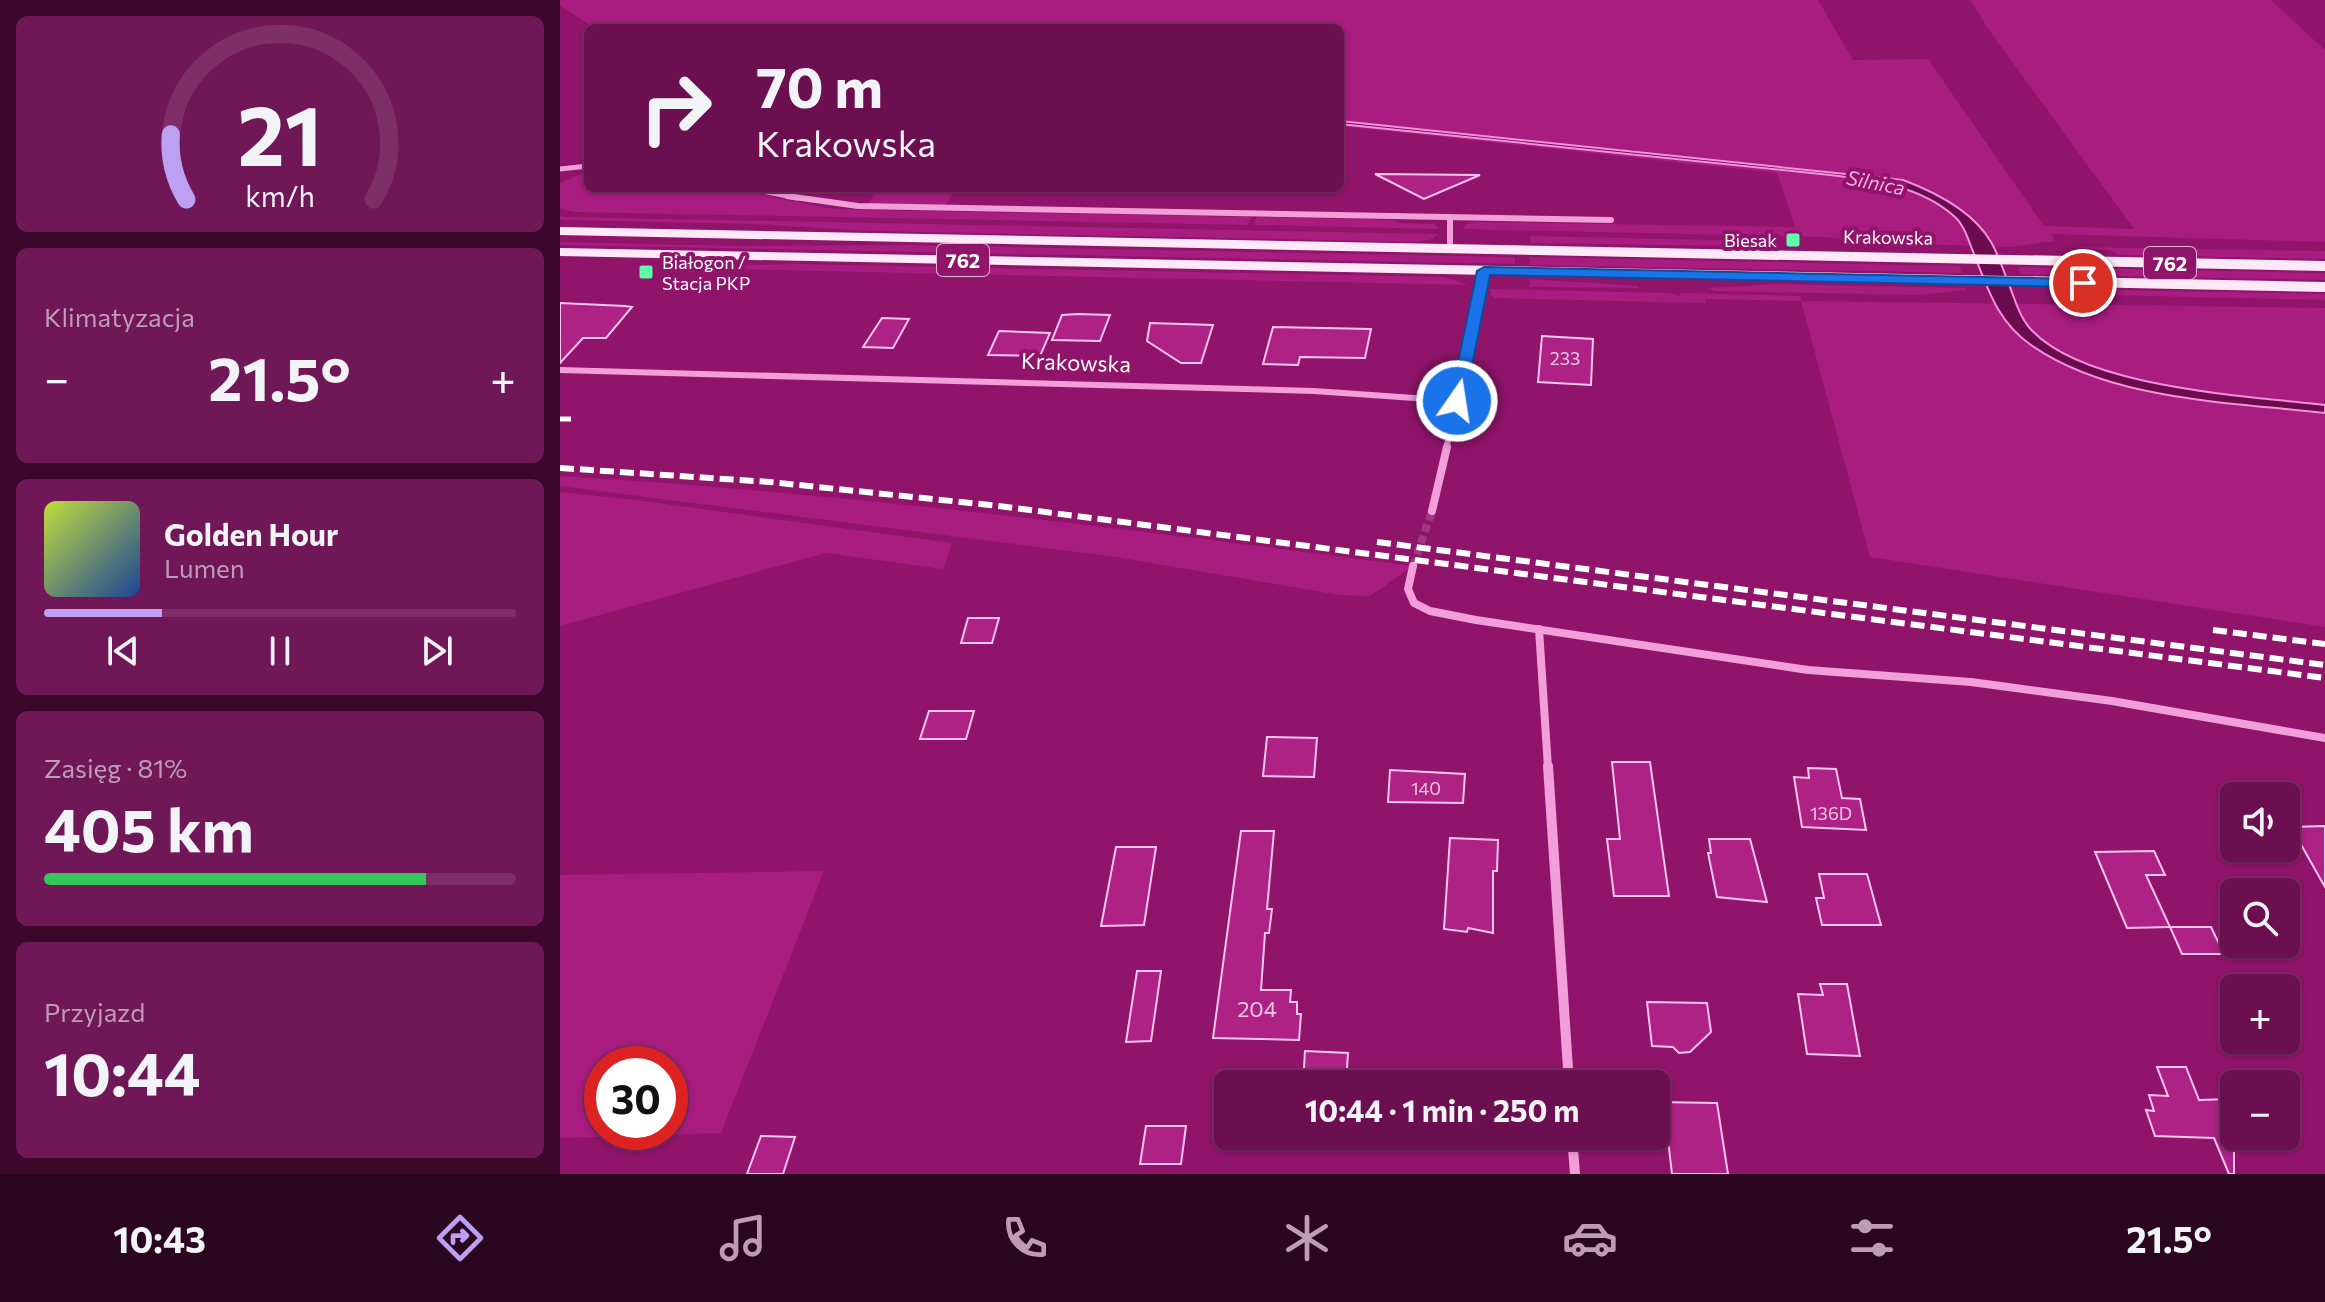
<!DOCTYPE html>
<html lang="pl">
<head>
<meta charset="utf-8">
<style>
  body { margin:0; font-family:Commissioner,sans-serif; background:#701857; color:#f1f3f6; height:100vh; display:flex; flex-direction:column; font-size:30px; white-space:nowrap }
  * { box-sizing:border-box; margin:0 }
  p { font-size:26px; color:#be9cb7 }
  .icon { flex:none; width:44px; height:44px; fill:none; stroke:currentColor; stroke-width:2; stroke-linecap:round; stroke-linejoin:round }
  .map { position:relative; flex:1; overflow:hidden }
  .panel { display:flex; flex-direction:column; gap:16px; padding:16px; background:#3b082c; width:560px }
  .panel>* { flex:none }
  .top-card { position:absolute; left:24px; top:24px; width:760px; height:168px; border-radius:12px; box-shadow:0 2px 6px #0004,0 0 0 2px #7e2f67; background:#6b0f50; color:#f1f3f6; overflow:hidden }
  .tools { position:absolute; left:1660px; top:782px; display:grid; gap:16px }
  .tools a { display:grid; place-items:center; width:80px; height:80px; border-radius:12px; background:#6b0f50; box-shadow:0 2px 6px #0004,0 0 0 2px #7e2f67; font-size:40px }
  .speed { position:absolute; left:24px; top:1046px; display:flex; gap:16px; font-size:40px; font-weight:700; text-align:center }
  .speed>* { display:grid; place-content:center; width:104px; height:104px; border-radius:50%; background:#6b0f50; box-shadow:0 2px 6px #0004,0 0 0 2px #7e2f67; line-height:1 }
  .speed .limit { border:12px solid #d22; background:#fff; color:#111 }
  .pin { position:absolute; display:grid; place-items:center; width:68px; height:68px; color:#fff; margin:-34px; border:4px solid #fff; border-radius:50%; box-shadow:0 2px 8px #0007 }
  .me { position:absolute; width:88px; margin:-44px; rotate:13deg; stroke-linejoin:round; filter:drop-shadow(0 0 6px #0008) }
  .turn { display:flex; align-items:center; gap:28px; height:168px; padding:0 40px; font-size:36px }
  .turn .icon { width:104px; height:104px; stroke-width:2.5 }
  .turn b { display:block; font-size:56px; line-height:68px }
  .big { font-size:60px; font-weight:700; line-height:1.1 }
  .panel .widget { flex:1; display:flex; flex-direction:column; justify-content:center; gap:12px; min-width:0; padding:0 28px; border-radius:12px; background:#701857 }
  .panel .dial { align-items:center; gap:0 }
  .dial svg { height:208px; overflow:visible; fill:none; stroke:#7e2f67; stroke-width:7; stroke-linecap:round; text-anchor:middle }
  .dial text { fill:#f1f3f6; stroke:none }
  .song { display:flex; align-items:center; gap:24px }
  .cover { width:96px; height:96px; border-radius:12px; background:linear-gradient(135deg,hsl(70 70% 55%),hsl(220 70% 35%)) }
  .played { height:8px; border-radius:4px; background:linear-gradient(90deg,#bca0f2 25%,#7e2f67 25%) }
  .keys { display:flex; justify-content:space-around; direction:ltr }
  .heat { display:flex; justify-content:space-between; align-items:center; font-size:44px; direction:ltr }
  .charge { height:12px; border-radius:6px; background:linear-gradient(90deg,#34c759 81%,#7e2f67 0) }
  .trip { position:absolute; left:654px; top:1070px; width:456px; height:80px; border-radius:12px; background:#6b0f50; box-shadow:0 2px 6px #0004,0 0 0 2px #7e2f67; font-weight:700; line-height:80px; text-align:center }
  .tab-bar { display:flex; height:128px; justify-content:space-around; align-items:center; background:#2b0620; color:#be9cb7 }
  .tab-bar .icon { width:56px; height:56px }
  .tab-bar .current { color:#bca0f2 }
  .tab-bar b { font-size:36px; color:#f1f3f6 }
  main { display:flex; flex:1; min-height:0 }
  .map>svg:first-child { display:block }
  .green { fill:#a91c80; fill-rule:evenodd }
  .water { fill:#6b0c4e; stroke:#f490d9; stroke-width:2 }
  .building { fill:#ae2185; stroke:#fcc5ed; stroke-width:2 }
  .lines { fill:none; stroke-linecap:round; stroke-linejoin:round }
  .street-tunnel { stroke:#a03780; stroke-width:8; stroke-dasharray:8 4; stroke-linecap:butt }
  .street-far3 { stroke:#f19ed9; stroke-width:5 }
  .street-far2 { stroke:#f19ed9; stroke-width:6 }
  .street-far1 { stroke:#f19ed9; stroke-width:8 }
  .street { stroke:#f19ed9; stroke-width:10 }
  .primary { fill:#ffe8f7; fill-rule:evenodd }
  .rail-far1 { stroke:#fff; stroke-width:5; stroke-dasharray:11 5; stroke-linecap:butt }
  .rail { stroke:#fff; stroke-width:6; stroke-dasharray:14 6; stroke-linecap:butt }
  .route { fill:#1a73e8; stroke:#114b97; stroke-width:2 }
  .poi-dot { fill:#5effa6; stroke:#8f146a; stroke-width:3 }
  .labels { text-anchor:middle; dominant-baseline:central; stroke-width:8; stroke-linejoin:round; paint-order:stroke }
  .far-street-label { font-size:18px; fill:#fff; stroke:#8f146a }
  .far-poi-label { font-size:18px; fill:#fff; stroke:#8f146a; text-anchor:end }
  .number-label { font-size:18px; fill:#ebc8e0 }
  .far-water-label { font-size:20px; font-style:italic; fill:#f8aae2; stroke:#8f146a }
  .shield { fill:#8f146a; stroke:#ddb8d2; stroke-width:2 }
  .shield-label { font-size:20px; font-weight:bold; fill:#fff }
  .street-label { font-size:22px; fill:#fff; stroke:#8f146a }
  .near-number-label { font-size:22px; fill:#ebc8e0 }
</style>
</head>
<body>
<main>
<section class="panel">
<div class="widget dial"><svg viewBox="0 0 100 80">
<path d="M14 69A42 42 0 1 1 86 69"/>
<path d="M14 69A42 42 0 0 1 8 44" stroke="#bca0f2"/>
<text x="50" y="56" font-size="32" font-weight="700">21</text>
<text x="50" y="72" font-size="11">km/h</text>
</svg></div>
<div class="widget"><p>Klimatyzacja</p>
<div class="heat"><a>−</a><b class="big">21.5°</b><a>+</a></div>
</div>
<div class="widget">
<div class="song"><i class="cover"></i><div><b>Golden Hour</b><p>Lumen</p></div></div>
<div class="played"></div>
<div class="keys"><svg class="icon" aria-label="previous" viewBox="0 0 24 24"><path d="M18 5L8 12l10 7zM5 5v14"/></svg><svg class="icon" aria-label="pause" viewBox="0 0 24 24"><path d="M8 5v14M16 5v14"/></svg><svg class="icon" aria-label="next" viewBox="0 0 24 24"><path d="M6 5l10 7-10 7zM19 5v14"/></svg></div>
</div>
<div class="widget"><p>Zasięg · 81%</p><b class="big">405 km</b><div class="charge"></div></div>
<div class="widget"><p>Przyjazd</p><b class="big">10:44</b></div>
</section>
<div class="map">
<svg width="1765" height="1174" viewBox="0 0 1765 1174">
  <rect width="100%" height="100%" fill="#8f146a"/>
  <g class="green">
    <path d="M0 0H1258L1293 60 1368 59 1484 226 1574 229 1431 33 1410 0H1711L1765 50V242L1491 234 1495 241 1450 247 1352 244 1262 237 902 229 907 224 916 222 1235 227 1217 173 780 126V28H35L0 6Z"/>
    <path d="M28 171V188H169L266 208 305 210 691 217 688 225 16 212 0 209V183Z"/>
    <path d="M318 188H396L386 205 308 204Z"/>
    <path d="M0 216 5 217 878 234 872 239 855 242 309 231 192 224 0 220Z"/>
    <path d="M696 217 834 220 840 223 874 224 879 229 694 225Z"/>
    <path d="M970 236 1199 241 1202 244 1168 246 970 243Z"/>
    <path d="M0 242 181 246 341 245 955 257V264L0 245Z"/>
    <path d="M1515 247 1765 251V259L1561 255 1549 250Z"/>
    <path d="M970 257 1399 266 1402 273 970 265Z"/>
    <path d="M234 264 886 277 908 285 165 269 168 266Z"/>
    <path d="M1459 267 1765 273V280L1460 274Z"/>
    <path d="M970 279 1079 286V288L970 287Z"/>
    <path d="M1216 284 1405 288 1406 290 1358 295 1155 291 1148 288Z"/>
    <path d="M931 289 1109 293 1120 296 1121 293 1240 296 1242 301 1765 308V627L1310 557 1241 301 1145 299 1146 303 936 298 931 295Z"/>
    <path d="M1552 290 1765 294V300L1545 295Z"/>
    <path d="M0 476C286 493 569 529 853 566L810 596 779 595 556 557 0 486Z"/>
    <path d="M0 492 76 500 392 543 383 569 266 553 0 626Z"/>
    <path d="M264 871 161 1133 0 1138V875ZM42 1064H110V1132H42Z"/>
  </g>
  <path class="water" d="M780 121 1343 180C1375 192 1413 211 1431 242 1438 254 1443 269 1448 282 1454 296 1458 314 1468 326 1518 388 1689 396 1765 405V413C1671 402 1551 401 1471 345 1436 321 1427 286 1412 249 1408 238 1403 224 1395 217 1361 186 1313 180 1270 175L780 124Z"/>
  <g class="building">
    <path d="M815 174 920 175 864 199Z"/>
    <path d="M0 303 65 306 72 307 46 338H23L0 363Z"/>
    <path d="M502 315 517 314 550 315 540 341 492 340Z"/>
    <path d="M322 318 349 319 333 348 303 347Z"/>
    <path d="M590 323 653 325 641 363H621L587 341Z"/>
    <path d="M713 327 811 329 805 358 740 357 738 365 703 364Z"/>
    <path d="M439 331 490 333 480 356 428 355Z"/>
    <path d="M982 336 1033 339 1031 385 978 382Z"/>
    <path d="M408 618H439L432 643H401Z"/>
    <path d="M369 711H414L406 739H360Z"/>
    <path d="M707 737 757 738 754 777 703 776Z"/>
    <path d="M1052 762H1090L1109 896H1054L1047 839H1060Z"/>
    <path d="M1248 768 1276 769 1282 798 1300 799 1306 830 1242 827 1234 777 1249 778Z"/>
    <path d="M830 770 905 774 903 803 828 802Z"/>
    <path d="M1765 826V887L1731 827Z"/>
    <path d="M681 831H714L707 909H712L709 933H705L701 990H731L730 1002H737V1014H741L739 1040 653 1038Z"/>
    <path d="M890 838 938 840 937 871H933V933L908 928 907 932 884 929Z"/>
    <path d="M1149 839H1190L1207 902 1157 897 1148 853H1151Z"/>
    <path d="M556 847H596L584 925 541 926Z"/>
    <path d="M1594 851 1605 875H1586L1610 927 1567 928 1535 852Z"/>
    <path d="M1259 874H1307L1321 925H1262L1256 898H1264Z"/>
    <path d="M1610 927H1651L1664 954H1622Z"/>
    <path d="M577 971H601L591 1041 566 1042Z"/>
    <path d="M1260 984H1287L1300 1056 1247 1054 1238 994 1263 995Z"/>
    <path d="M1087 1002 1147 1003 1151 1032 1130 1052 1119 1053 1113 1047 1092 1046Z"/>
    <path d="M745 1051 788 1053 786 1084H743Z"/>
    <path d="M1597 1067H1626L1639 1100 1669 1099 1674 1109V1174H1669L1654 1138 1595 1136 1586 1110 1594 1111 1589 1095 1608 1096Z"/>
    <path d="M1096 1102 1157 1103 1168 1174H1112L1108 1140H1100Z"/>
    <path d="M586 1126H626L621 1164H580Z"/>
    <path d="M201 1136 235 1137 223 1174H187Z"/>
  </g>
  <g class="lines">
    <path class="street-tunnel" d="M853 566 872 511"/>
    <g class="street-far3">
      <path d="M0 169 28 166"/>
      <path d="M188 188 237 198"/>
    </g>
    <g class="street-far2">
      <path d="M227 196 298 206 1051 220"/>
      <path d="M890 217V249"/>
      <path d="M0 370 754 391 897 401"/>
      <path d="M886 449 918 312 924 271"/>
    </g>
    <g class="street-far1">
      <path d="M872 511 887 447"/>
      <path d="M853 566 848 589 854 603 870 611 916 620 1248 670 1411 682 1552 701 1765 738"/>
      <path d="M979 629 988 768"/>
    </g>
    <g class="street">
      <path d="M988 766 1009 1084"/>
      <path d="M1012 1136 1015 1174"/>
    </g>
    <g class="primary">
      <path d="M0 227 1765 261V271L0 235Z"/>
      <path d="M0 248 1765 282V292L0 256Z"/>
    </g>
    <path class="rail-far1" d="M0 419H14"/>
    <g class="rail">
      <path d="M0 468 210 482 439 506 1765 678"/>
      <path d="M817 542 1765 665"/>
      <path d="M1653 630 1765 644"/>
    </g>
  </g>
  <path class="route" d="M924 267 1523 279 1530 283 1523 287 930 275 905 401 897 405 890 401 917 271Z"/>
  <g class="poi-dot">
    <rect x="1225" y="232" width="16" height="16" rx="4"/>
    <rect x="78" y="264" width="16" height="16" rx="4"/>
  </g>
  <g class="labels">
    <g class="far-street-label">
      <text transform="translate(1328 237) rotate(1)">Krakowska</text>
    </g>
    <g class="far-poi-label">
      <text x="1217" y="240">Biesak</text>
      <text x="102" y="262" text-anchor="start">Białogon /<tspan x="102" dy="21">Stacja PKP</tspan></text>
    </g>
    <g class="number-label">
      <text x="1005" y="358">233</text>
      <text x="866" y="788">140</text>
      <text x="1271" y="813">136D</text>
    </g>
    <g class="far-water-label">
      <text transform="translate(1316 182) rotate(11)">Silnica</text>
    </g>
    <g class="shield">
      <rect x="377" y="244" width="52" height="32" rx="6"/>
      <rect x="1584" y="247" width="52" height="32" rx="6"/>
    </g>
    <g class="shield-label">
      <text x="403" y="260">762</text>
      <text x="1610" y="263">762</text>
    </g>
    <g class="street-label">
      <text transform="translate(516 362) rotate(2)">Krakowska</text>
    </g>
    <g class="near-number-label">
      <text x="697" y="1008">204</text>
    </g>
  </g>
</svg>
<div class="tools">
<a><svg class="icon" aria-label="sound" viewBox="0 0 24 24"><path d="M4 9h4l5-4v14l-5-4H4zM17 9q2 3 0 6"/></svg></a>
<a><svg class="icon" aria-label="search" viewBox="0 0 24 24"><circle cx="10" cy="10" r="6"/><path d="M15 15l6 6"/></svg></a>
<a>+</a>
<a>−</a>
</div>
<div class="speed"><div class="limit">30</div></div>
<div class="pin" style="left:1523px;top:283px;background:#d93025"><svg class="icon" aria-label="arrive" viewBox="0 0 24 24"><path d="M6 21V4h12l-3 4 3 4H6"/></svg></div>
<svg class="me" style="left:897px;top:401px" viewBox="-20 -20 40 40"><circle r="17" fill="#1a73e8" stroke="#fff" stroke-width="3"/><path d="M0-11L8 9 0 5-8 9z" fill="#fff"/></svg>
<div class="trip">10:44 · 1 min · 250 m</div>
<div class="top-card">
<div class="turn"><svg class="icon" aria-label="right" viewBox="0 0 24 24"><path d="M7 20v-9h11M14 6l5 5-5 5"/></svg><div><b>70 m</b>Krakowska</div></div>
</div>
</div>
</main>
<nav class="tab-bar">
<b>10:43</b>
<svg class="icon current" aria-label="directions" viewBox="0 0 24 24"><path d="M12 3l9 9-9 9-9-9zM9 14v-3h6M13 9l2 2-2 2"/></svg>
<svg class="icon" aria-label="music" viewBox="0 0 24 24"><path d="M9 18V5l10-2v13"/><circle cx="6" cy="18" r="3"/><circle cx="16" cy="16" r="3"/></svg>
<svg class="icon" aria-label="phone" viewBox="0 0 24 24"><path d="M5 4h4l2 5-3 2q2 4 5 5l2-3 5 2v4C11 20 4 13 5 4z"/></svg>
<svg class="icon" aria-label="climate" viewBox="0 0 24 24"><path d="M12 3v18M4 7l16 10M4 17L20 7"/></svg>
<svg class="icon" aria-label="car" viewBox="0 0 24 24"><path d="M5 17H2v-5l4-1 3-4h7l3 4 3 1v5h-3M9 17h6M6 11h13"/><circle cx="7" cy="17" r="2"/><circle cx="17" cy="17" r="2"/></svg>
<svg class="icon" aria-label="filters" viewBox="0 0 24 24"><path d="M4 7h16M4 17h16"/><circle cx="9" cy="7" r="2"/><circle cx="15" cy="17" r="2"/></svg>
<b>21.5°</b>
</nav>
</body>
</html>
